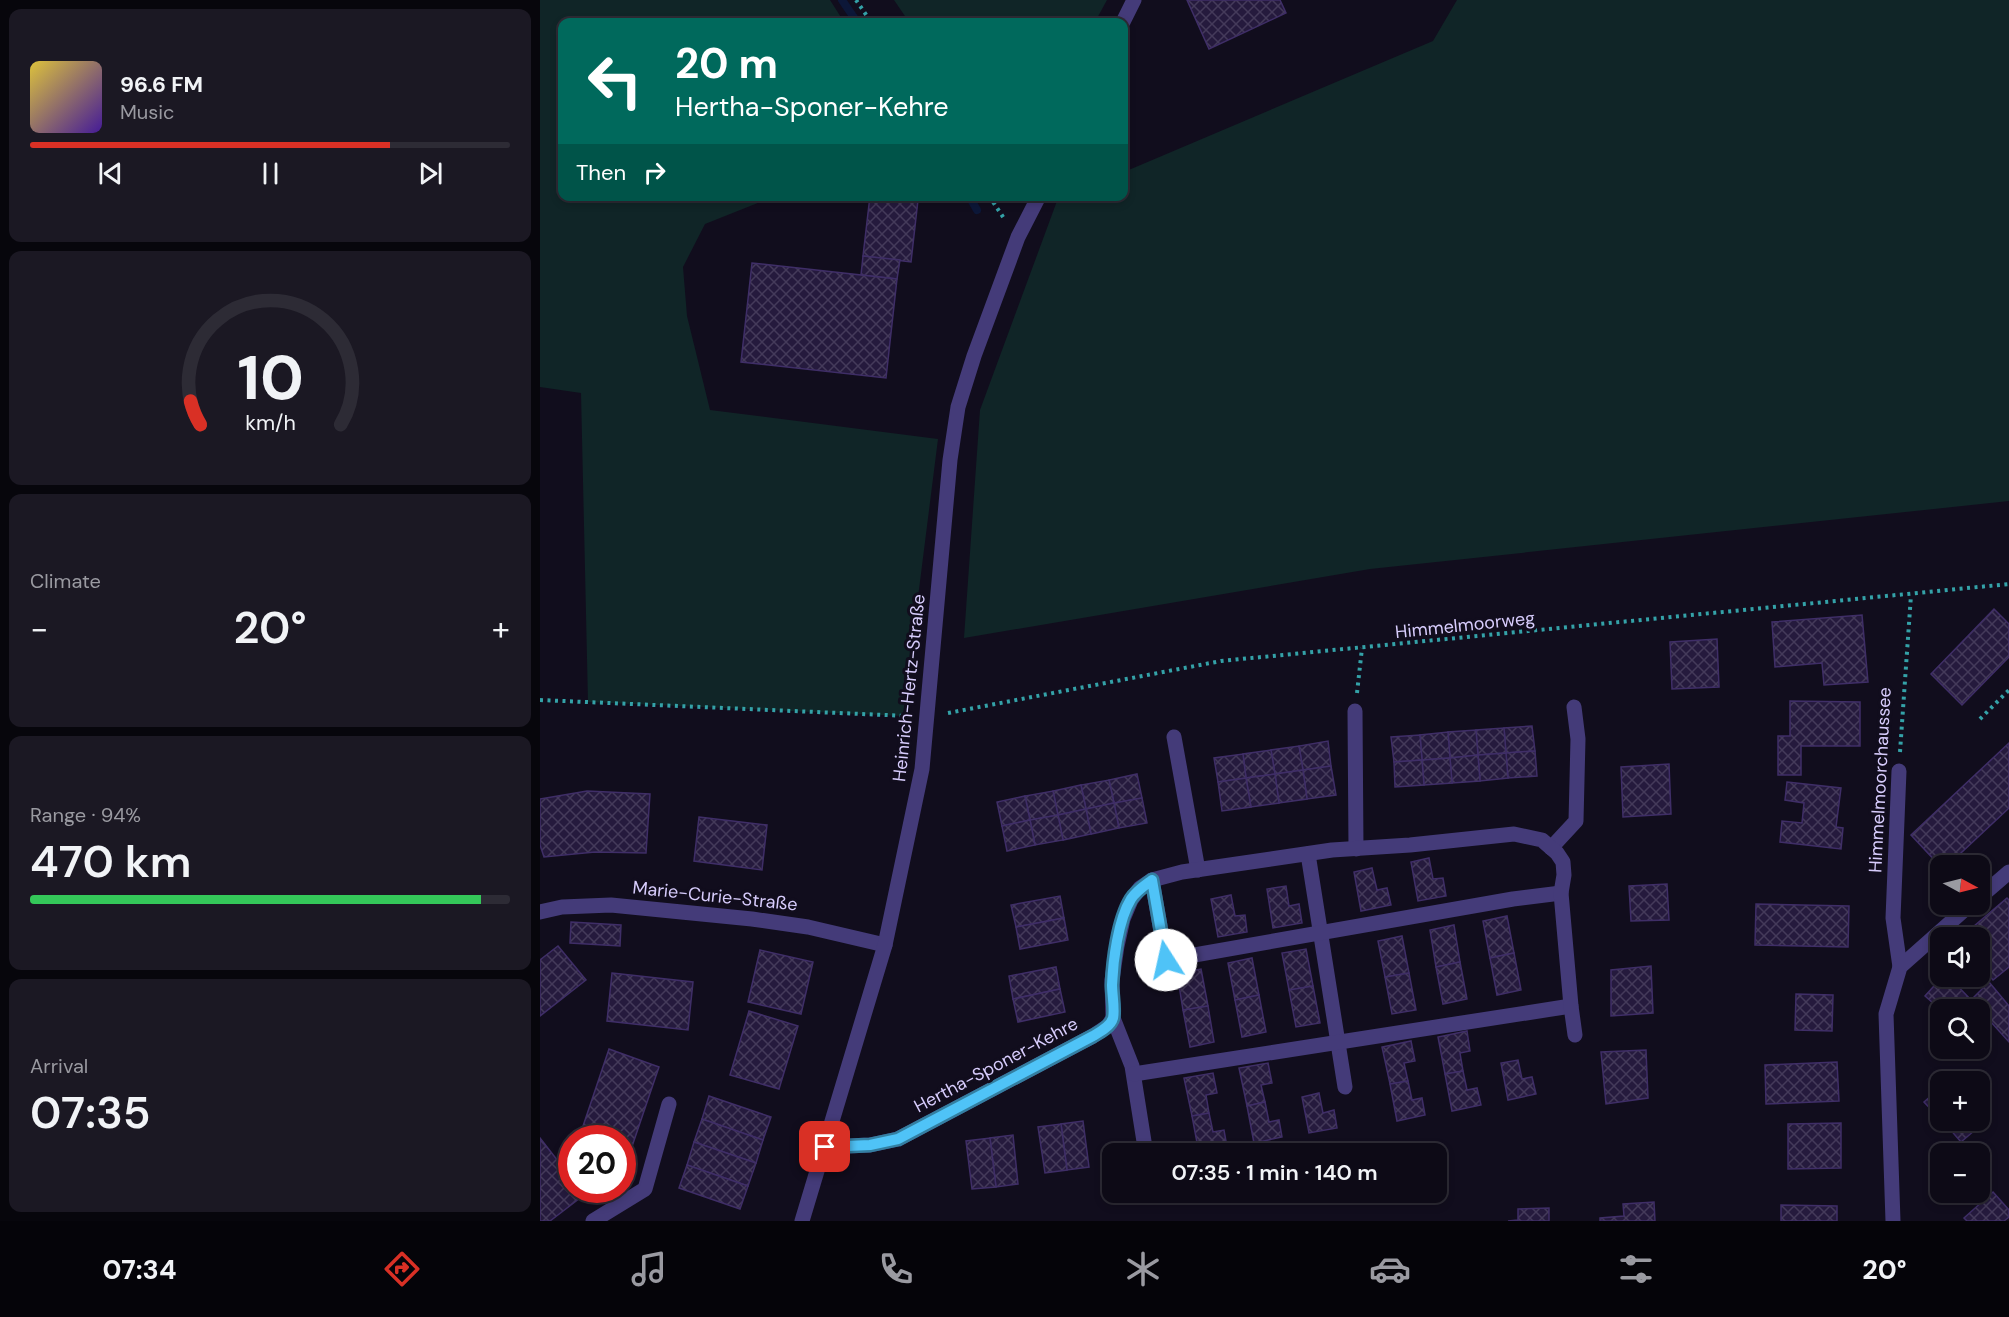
<!DOCTYPE html>
<html lang="en">
<head>
<meta charset="utf-8">
<style>
  body { margin:0; font-family:"DM Sans",sans-serif; background:#1b1823; color:#f1f3f6; height:100vh; display:flex; flex-direction:column; font-size:22px; white-space:nowrap }
  * { box-sizing:border-box; margin:0 }
  p { font-size:20px; color:#9a9aa1 }
  .icon { flex:none; width:33px; height:33px; fill:none; stroke:currentColor; stroke-width:2; stroke-linecap:round; stroke-linejoin:round }
  .map { position:relative; flex:1; overflow:hidden }
  .panel { display:flex; flex-direction:column; gap:9px; padding:9px; background:#07060c; width:540px }
  .panel>* { flex:none }
  .top-card { position:absolute; left:18px; top:18px; width:570px; height:183px; border-radius:12px; box-shadow:0 3px 9px #0003,0 0 0 2px #2d2b35; background:#00695c; color:#fff; overflow:hidden }
  .needle { width:39px; rotate:97deg }
  .fabs { position:absolute; left:1390px; top:855px; display:grid; gap:12px }
  .fabs a { display:grid; place-items:center; width:60px; height:60px; border-radius:12px; background:#0d0a16; box-shadow:0 3px 9px #0003,0 0 0 2px #2d2b35; font-size:30px }
  .speed { position:absolute; left:18px; top:1125px; display:flex; gap:12px; font-size:30px; font-weight:700; text-align:center }
  .speed>* { display:grid; place-content:center; width:78px; height:78px; border-radius:50%; background:#0d0a16; box-shadow:0 3px 9px #0003,0 0 0 2px #2d2b35; line-height:1 }
  .speed .limit { border:9px solid #d22; background:#fff; color:#111 }
  .pin { position:absolute; display:grid; place-items:center; width:51px; height:51px; color:#fff; margin:-26px; border-radius:12px; box-shadow:0 3px 9px #0006 }
  .me { position:absolute; width:66px; margin:-33px; rotate:350deg; stroke-linejoin:round; filter:drop-shadow(0 0 4px #0008) }
  .turn { display:flex; align-items:center; gap:21px; height:126px; padding:0 18px; font-size:27px }
  .turn .icon { width:78px; height:78px; stroke-width:2.5 }
  .turn b { display:block; font-size:42px; line-height:51px }
  .then { display:flex; align-items:center; height:57px; padding:0 18px; background:#0003; gap:12px; font-size:22px }
  .big { font-size:45px; font-weight:600; line-height:1.1 }
  .panel .tile { flex:1; display:flex; flex-direction:column; justify-content:center; gap:9px; min-width:0; padding:0 21px; border-radius:12px; background:#1b1823 }
  .panel .dial { align-items:center; gap:0 }
  .dial svg { height:156px; overflow:visible; fill:none; stroke:#2d2b35; stroke-width:7; stroke-linecap:round; text-anchor:middle }
  .dial text { fill:#f1f3f6; stroke:none }
  .song { display:flex; align-items:center; gap:18px }
  .cover { width:72px; height:72px; border-radius:9px; background:linear-gradient(135deg,hsl(50 70% 55%),hsl(260 70% 35%)) }
  .played { height:6px; border-radius:3px; background:linear-gradient(90deg,#d93025 75%,#2d2b35 75%) }
  .keys { display:flex; justify-content:space-around; direction:ltr }
  .heat { display:flex; justify-content:space-between; align-items:center; font-size:33px; direction:ltr }
  .charge { height:9px; border-radius:4px; background:linear-gradient(90deg,#34c759 94%,#2d2b35 0) }
  .trip { position:absolute; left:562px; top:1143px; width:345px; height:60px; border-radius:12px; background:#0d0a16; box-shadow:0 3px 9px #0003,0 0 0 2px #2d2b35; font-weight:600; line-height:60px; text-align:center }
  .tabs { display:flex; height:96px; justify-content:space-around; align-items:center; background:#050409; color:#9a9aa1 }
  .tabs .icon { width:42px; height:42px }
  .tabs .current { color:#d93025 }
  .tabs b { font-size:27px; color:#f1f3f6 }
  main { display:flex; flex:1; min-height:0 }
  .map>svg:first-child { display:block }
  .green { fill:#102527 }
  .lines { fill:none; stroke-linecap:round; stroke-linejoin:round }
  .stream { stroke:#0c1738; stroke-width:8 }
  .building { fill:url(#building-cross-hatch); stroke:#3f2e67; stroke-width:1.5 }
  .path { stroke:#34a2a8; stroke-width:4; stroke-dasharray:3 4.5; stroke-linecap:butt }
  .minor { stroke:#443b79; stroke-width:15 }
  .route-casing { stroke:#337fa1; stroke-width:15 }
  .route { stroke:#4fc3f7; stroke-width:10 }
  .labels { text-anchor:middle; dominant-baseline:central; stroke-width:6; stroke-linejoin:round; paint-order:stroke }
  .street-label { font-size:18px; fill:#d7ccfc; stroke:#110d1d }
</style>
</head>
<body>
<main>
<section class="panel">
<div class="tile">
<div class="song"><i class="cover"></i><div><b>96.6 FM</b><p>Music</p></div></div>
<div class="played"></div>
<div class="keys"><svg class="icon" aria-label="previous" viewBox="0 0 24 24"><path d="M18 5L8 12l10 7zM5 5v14"/></svg><svg class="icon" aria-label="pause" viewBox="0 0 24 24"><path d="M8 5v14M16 5v14"/></svg><svg class="icon" aria-label="next" viewBox="0 0 24 24"><path d="M6 5l10 7-10 7zM19 5v14"/></svg></div>
</div>
<div class="tile dial"><svg viewBox="0 0 100 80">
<path d="M14 69A42 42 0 1 1 86 69"/>
<path d="M14 69A42 42 0 0 1 9 57" stroke="#d93025"/>
<text x="50" y="56" font-size="32" font-weight="700">10</text>
<text x="50" y="72" font-size="11">km/h</text>
</svg></div>
<div class="tile"><p>Climate</p>
<div class="heat"><a>−</a><b class="big">20°</b><a>+</a></div>
</div>
<div class="tile"><p>Range · 94%</p><b class="big">470 km</b><div class="charge"></div></div>
<div class="tile"><p>Arrival</p><b class="big">07:35</b></div>
</section>
<div class="map">
<svg width="1469" height="1221" viewBox="0 0 1469 1221">
  <defs>
    <pattern id="building-cross-hatch" width="8" height="8" patternUnits="userSpaceOnUse" patternTransform="scale(1.5)"><rect width="8" height="8" fill="#251a3d"/><path d="M0 0l8 8M0 8l8-8" fill="none" stroke="#443a5a"/></pattern>
  </defs>
  <rect width="100%" height="100%" fill="#110d1d"/>
  <g class="green">
    <path d="M0 0H290L304 22H22V196L233 197 165 224 143 267 147 316 170 410 398 439 363 716 48 702 41 393 0 387Z"/>
    <path d="M354 0H567L555 22H369Z"/>
    <path d="M917 0H1469V501L830 569 424 638 440 410 517 201 527 197 584 196V172L893 41Z"/>
  </g>
  <g class="lines">
    <g class="stream">
      <path d="M302 0 317 22"/>
      <path d="M429 196 437 210"/>
    </g>
  </g>
  <g class="building">
    <path d="M647 0H740L746 13 669 49Z"/>
    <path d="M330 196 378 200 371 262 323 256Z"/>
    <path d="M323 256 360 260 357 279 321 275Z"/>
    <path d="M212 263 357 279 346 378 201 362Z"/>
    <path d="M1454 609 1469 624V657L1422 705 1391 674Z"/>
    <path d="M1322 615 1328 682 1284 685 1282 663 1235 667 1232 622Z"/>
    <path d="M1177 639 1179 687 1132 689 1130 642Z"/>
    <path d="M1250 701 1320 702V746H1261V775H1238V736H1250Z"/>
    <path d="M992 726 995 751 966 753 964 728Z"/>
    <path d="M964 728 966 753 938 755 936 730Z"/>
    <path d="M936 730 938 755 910 758 908 732Z"/>
    <path d="M908 732 910 758 882 760 880 735Z"/>
    <path d="M880 735 882 760 854 762 851 737Z"/>
    <path d="M788 741 791 766 763 770 759 746Z"/>
    <path d="M1469 743V808L1407 866H1401V867L1371 835Z"/>
    <path d="M759 746 763 770 735 774 731 750Z"/>
    <path d="M731 750 735 774 706 778 703 754Z"/>
    <path d="M995 751 997 776 968 778 966 753Z"/>
    <path d="M966 753 968 778 940 781 938 755Z"/>
    <path d="M703 754 706 778 678 782 674 758Z"/>
    <path d="M938 755 940 781 912 783 910 758Z"/>
    <path d="M910 758 912 783 884 785 882 760Z"/>
    <path d="M882 760 884 785 855 787 854 762Z"/>
    <path d="M1129 764 1131 814 1083 817 1081 767Z"/>
    <path d="M791 766 796 795 767 799 763 770Z"/>
    <path d="M763 770 767 799 739 803 735 774Z"/>
    <path d="M597 774 602 798 574 803 569 780Z"/>
    <path d="M735 774 739 803 711 807 706 778Z"/>
    <path d="M706 778 711 807 682 811 678 782Z"/>
    <path d="M569 780 574 803 546 809 541 785Z"/>
    <path d="M1247 782 1301 788 1296 827 1303 828 1301 849 1240 842 1242 821 1262 823 1264 803 1245 800Z"/>
    <path d="M541 785 546 809 518 815 513 791Z"/>
    <path d="M47 791 110 794 106 853 55 852 4 857 0 845V799Z"/>
    <path d="M513 791 518 815 490 820 485 796Z"/>
    <path d="M485 796 490 820 462 826 457 802Z"/>
    <path d="M602 798 607 823 579 828 574 803Z"/>
    <path d="M574 803 579 828 551 834 546 809Z"/>
    <path d="M546 809 551 834 523 840 518 815Z"/>
    <path d="M518 815 523 840 495 845 490 820Z"/>
    <path d="M159 817 227 825 222 870 154 861Z"/>
    <path d="M490 820 495 845 467 851 462 826Z"/>
    <path d="M889 858 893 879 903 878 906 896 878 901 871 862Z"/>
    <path d="M832 868 837 890 847 888 851 905 821 911 814 872Z"/>
    <path d="M1127 884 1129 920 1091 921 1089 886Z"/>
    <path d="M746 886 749 906 759 904 762 923 733 928 727 889Z"/>
    <path d="M691 895 695 916 705 915 707 932 678 937 671 899Z"/>
    <path d="M520 896 524 918 476 927 471 905Z"/>
    <path d="M1467 898 1469 900V967L1453 980 1440 965V938H1420Z"/>
    <path d="M1216 904 1309 906 1308 947 1215 945Z"/>
    <path d="M967 916 974 953 950 958 943 921Z"/>
    <path d="M524 918 528 940 480 949 476 927Z"/>
    <path d="M31 922 81 925 80 946 30 943Z"/>
    <path d="M914 925 920 962 896 967 890 930Z"/>
    <path d="M862 936 869 973 845 977 838 941Z"/>
    <path d="M18 946 46 980 0 1016V960Z"/>
    <path d="M766 949 773 986 749 990 742 953Z"/>
    <path d="M220 950 273 962 261 1014 208 1002Z"/>
    <path d="M974 953 981 990 957 995 950 958Z"/>
    <path d="M712 958 719 995 695 1000 688 963Z"/>
    <path d="M920 962 927 999 903 1004 896 967Z"/>
    <path d="M1111 966 1113 1013 1071 1016V970Z"/>
    <path d="M516 967 520 989 473 999 469 976Z"/>
    <path d="M661 969 668 1006 643 1010 637 973Z"/>
    <path d="M72 973 153 982 148 1030 67 1021Z"/>
    <path d="M869 973 876 1010 852 1014 845 977Z"/>
    <path d="M1403 976H1408L1431 1000 1426 1010H1401L1385 996Z"/>
    <path d="M1449 982 1469 1006V1042L1431 1000Z"/>
    <path d="M773 986 780 1023 756 1027 749 990Z"/>
    <path d="M520 989 525 1012 478 1022 473 999Z"/>
    <path d="M1256 994 1293 995 1292 1031 1255 1030Z"/>
    <path d="M719 995 726 1032 702 1037 695 1000Z"/>
    <path d="M668 1006 674 1042 650 1047 643 1010Z"/>
    <path d="M209 1011 258 1026 239 1089 190 1075Z"/>
    <path d="M927 1031 930 1051 920 1053 923 1071 905 1074 898 1037Z"/>
    <path d="M871 1041 875 1061 864 1063 868 1081 850 1084 842 1047Z"/>
    <path d="M69 1049 119 1067 86 1164 82 1163V1138H39Z"/>
    <path d="M1106 1050 1108 1098 1066 1104 1061 1052Z"/>
    <path d="M978 1060 982 1079 992 1077 996 1094 968 1100 961 1063Z"/>
    <path d="M1297 1062 1299 1101 1226 1104 1225 1065Z"/>
    <path d="M728 1063 732 1083 721 1085 725 1102 707 1106 699 1068Z"/>
    <path d="M923 1071 927 1090 937 1088 941 1105 912 1111 905 1074Z"/>
    <path d="M673 1073 677 1093 666 1095 669 1113 652 1116 644 1078Z"/>
    <path d="M868 1081 872 1100 882 1098 885 1115 857 1121 850 1084Z"/>
    <path d="M1401 1087V1120L1384 1102Z"/>
    <path d="M779 1093 783 1113 794 1110 797 1128 769 1133 762 1097Z"/>
    <path d="M169 1096 231 1117 223 1140 162 1119Z"/>
    <path d="M725 1102 729 1122 739 1120 742 1137 714 1143 707 1106Z"/>
    <path d="M1440 1110 1448 1119 1421 1142 1402 1120H1440Z"/>
    <path d="M669 1113 673 1132 684 1130 687 1147 659 1153 652 1116Z"/>
    <path d="M162 1119 223 1140 216 1163 154 1142Z"/>
    <path d="M543 1121 549 1167 527 1170 521 1124Z"/>
    <path d="M1301 1123V1168L1248 1169V1124Z"/>
    <path d="M521 1124 527 1170 505 1173 498 1127Z"/>
    <path d="M473 1135 478 1184 456 1187 450 1138Z"/>
    <path d="M0 1138 32 1179V1190H39L44 1195 10 1221H0Z"/>
    <path d="M450 1138 456 1187 432 1189 426 1141Z"/>
    <path d="M154 1142 216 1163 208 1186 147 1165Z"/>
    <path d="M147 1165 208 1186 200 1209 139 1188Z"/>
    <path d="M1453 1192 1469 1210V1217L1464 1221H1427L1424 1218Z"/>
    <path d="M1114 1202 1115 1221H1060V1218L1084 1216 1083 1204Z"/>
    <path d="M1241 1205 1297 1206V1221H1241Z"/>
    <path d="M1009 1208V1221H968L978 1220V1209Z"/>
  </g>
  <g class="lines">
    <g class="path">
      <path d="M316 0 331 22"/>
      <path d="M449 196 465 220"/>
      <path d="M817 693 822 648"/>
      <path d="M0 700 368 716"/>
      <path d="M408 713 681 661 1469 584"/>
      <path d="M1440 719 1469 690"/>
      <path d="M1360 752 1371 595"/>
    </g>
    <g class="minor">
      <path d="M583 22 594 0"/>
      <path d="M815 711 816 849"/>
      <path d="M634 737 658 870"/>
      <path d="M1359 771 1353 918 1360 967"/>
      <path d="M1011 848 1036 821 1038 739 1034 707"/>
      <path d="M768 854 805 1087"/>
      <path d="M612 880 626 960 973 899 1021 893"/>
      <path d="M1440 897 1469 872"/>
      <path d="M0 912 22 907 71 905 212 919 268 927 345 945"/>
      <path d="M573 1018 592 1066 606 1154"/>
      <path d="M594 1074 1031 1006"/>
      <path d="M285 1147 330 1145 358 1139 553 1036 568 1026 573 1018 572 980 577 946 583 919 591 900 600 888 612 880 642 872 792 850 870 845 974 834 1002 840 1017 853 1023 862 1024 875 1021 893 1031 1006 1035 1035"/>
      <path d="M53 1221 105 1189 129 1104"/>
      <path d="M262 1221 345 945 382 769 410 460 418 407 434 356 478 237 499 196"/>
      <path d="M1353 1221 1346 1014 1360 967 1431 904"/>
    </g>
  </g>
  <g class="lines">
    <g class="route-casing">
      <path id="route" d="M285 1147 330 1145 358 1139 553 1036C560 1032 571 1026 573 1018 575 1010 572 994 572 985 573 961 578 920 591 899 596 891 604 886 612 880L626 960"/>
    </g>
    <use href="#route" class="route"/>
  </g>
  <g class="labels">
    <g class="street-label">
      <text transform="translate(925 625) rotate(-6)">Himmelmoorweg</text>
      <text transform="translate(369 688) rotate(-84)">Heinrich-Hertz-Straße</text>
      <text transform="translate(1340 780) rotate(-87)">Himmelmoorchaussee</text>
      <text transform="translate(175 896) rotate(6)">Marie-Curie-Straße</text>
      <text transform="translate(456 1065) rotate(-28)">Hertha-Sponer-Kehre</text>
    </g>
  </g>
</svg>
<div class="fabs">
<a><svg class="needle" viewBox="-14 -14 28 28"><path d="M0-13l5 13h-10z" fill="#e53935"/><path d="M0 13l5-13h-10z" fill="#9a9aa1"/></svg></a>
<a><svg class="icon" aria-label="sound" viewBox="0 0 24 24"><path d="M4 9h4l5-4v14l-5-4H4zM17 9q2 3 0 6"/></svg></a>
<a><svg class="icon" aria-label="search" viewBox="0 0 24 24"><circle cx="10" cy="10" r="6"/><path d="M15 15l6 6"/></svg></a>
<a>+</a>
<a>−</a>
</div>
<div class="speed"><div class="limit">20</div></div>
<div class="pin" style="left:285px;top:1147px;background:#d93025"><svg class="icon" aria-label="arrive" viewBox="0 0 24 24"><path d="M6 21V4h12l-3 4 3 4H6"/></svg></div>
<svg class="me" style="left:626px;top:960px" viewBox="-20 -20 40 40"><circle r="19" fill="#fff"/><path d="M0-13L10 11 0 6-10 11z" fill="#4fc3f7"/></svg>
<div class="trip">07:35 · 1 min · 140 m</div>
<div class="top-card">
<div class="turn"><svg class="icon" aria-label="left" viewBox="0 0 24 24"><path d="M17 20v-9H6M10 6l-5 5 5 5"/></svg><div><b>20 m</b>Hertha-Sponer-Kehre</div></div>
<div class="then">Then<svg class="icon" aria-label="right" viewBox="0 0 24 24"><path d="M7 20v-9h11M14 6l5 5-5 5"/></svg></div>
</div>
</div>
</main>
<nav class="tabs">
<b>07:34</b>
<svg class="icon current" aria-label="directions" viewBox="0 0 24 24"><path d="M12 3l9 9-9 9-9-9zM9 14v-3h6M13 9l2 2-2 2"/></svg>
<svg class="icon" aria-label="music" viewBox="0 0 24 24"><path d="M9 18V5l10-2v13"/><circle cx="6" cy="18" r="3"/><circle cx="16" cy="16" r="3"/></svg>
<svg class="icon" aria-label="phone" viewBox="0 0 24 24"><path d="M5 4h4l2 5-3 2q2 4 5 5l2-3 5 2v4C11 20 4 13 5 4z"/></svg>
<svg class="icon" aria-label="climate" viewBox="0 0 24 24"><path d="M12 3v18M4 7l16 10M4 17L20 7"/></svg>
<svg class="icon" aria-label="car" viewBox="0 0 24 24"><path d="M5 17H2v-5l4-1 3-4h7l3 4 3 1v5h-3M9 17h6M6 11h13"/><circle cx="7" cy="17" r="2"/><circle cx="17" cy="17" r="2"/></svg>
<svg class="icon" aria-label="filters" viewBox="0 0 24 24"><path d="M4 7h16M4 17h16"/><circle cx="9" cy="7" r="2"/><circle cx="15" cy="17" r="2"/></svg>
<b>20°</b>
</nav>
</body>
</html>
